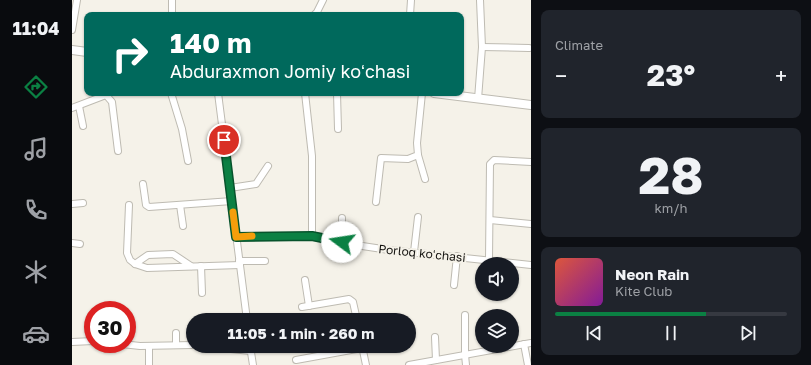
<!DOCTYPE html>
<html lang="en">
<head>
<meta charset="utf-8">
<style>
  body { margin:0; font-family:"Golos Text",sans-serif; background:#20242c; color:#f1f3f6; height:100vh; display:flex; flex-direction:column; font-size:15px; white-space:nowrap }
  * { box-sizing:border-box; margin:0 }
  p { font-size:13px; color:#9ea1a6 }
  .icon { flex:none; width:22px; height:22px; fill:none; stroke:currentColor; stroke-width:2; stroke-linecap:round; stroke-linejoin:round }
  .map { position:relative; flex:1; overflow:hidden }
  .side { display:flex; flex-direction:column; gap:10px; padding:10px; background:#0d0f14; width:280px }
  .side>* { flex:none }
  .hud { position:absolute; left:12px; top:12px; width:380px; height:84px; border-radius:8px; box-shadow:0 1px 3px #0004; background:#00695c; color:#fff; overflow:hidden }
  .controls { position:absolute; left:403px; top:257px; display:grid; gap:8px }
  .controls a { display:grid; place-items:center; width:44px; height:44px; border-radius:50%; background:#171b24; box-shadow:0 1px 3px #0004; font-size:20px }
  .speed { position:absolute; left:12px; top:301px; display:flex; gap:8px; font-size:20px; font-weight:700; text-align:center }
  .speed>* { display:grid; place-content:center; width:52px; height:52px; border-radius:50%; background:#171b24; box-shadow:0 1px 3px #0004; line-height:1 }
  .speed .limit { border:6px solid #d22; background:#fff; color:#111 }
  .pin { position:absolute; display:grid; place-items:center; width:34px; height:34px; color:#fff; margin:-17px; border:2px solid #fff; border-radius:50%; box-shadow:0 1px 4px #0007 }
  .me { position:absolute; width:44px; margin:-22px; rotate:284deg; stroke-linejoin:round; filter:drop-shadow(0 0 3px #0008) }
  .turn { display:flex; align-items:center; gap:14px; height:84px; padding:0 20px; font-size:18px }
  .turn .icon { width:52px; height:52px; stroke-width:2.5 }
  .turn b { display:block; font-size:28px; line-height:34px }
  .big { font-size:30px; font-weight:700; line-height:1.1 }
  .side .widget { flex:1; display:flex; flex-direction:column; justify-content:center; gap:6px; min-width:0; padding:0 14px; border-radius:8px; background:#20242c }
  .side .dial { align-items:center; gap:0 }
  .dial b { font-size:52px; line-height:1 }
  .song { display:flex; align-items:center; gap:12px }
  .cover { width:48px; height:48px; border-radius:6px; background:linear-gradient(135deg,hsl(10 70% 55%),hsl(290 70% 35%)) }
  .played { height:4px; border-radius:2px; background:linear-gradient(90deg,#0b8043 65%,#363941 65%) }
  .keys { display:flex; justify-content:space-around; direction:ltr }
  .heat { display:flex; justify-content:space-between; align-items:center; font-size:22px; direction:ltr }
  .trip { position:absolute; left:114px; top:313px; width:230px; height:40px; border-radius:20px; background:#171b24; box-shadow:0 1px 3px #0004; font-weight:700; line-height:40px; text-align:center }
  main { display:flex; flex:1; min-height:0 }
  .menu { display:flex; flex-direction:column; width:72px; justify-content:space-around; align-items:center; background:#090b0e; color:#9ea1a6 }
  .menu .icon { width:28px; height:28px }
  .menu .selected { color:#0b8043 }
  .menu b { font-size:18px; color:#f1f3f6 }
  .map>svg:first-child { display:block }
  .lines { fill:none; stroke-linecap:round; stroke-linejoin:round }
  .minor-casing { stroke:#bebbb2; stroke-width:8 }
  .major-casing { stroke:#bebbb2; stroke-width:10 }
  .minor { stroke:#fff; stroke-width:6 }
  .major { stroke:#fff; stroke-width:8 }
  .route-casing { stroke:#07532c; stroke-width:10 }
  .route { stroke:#0b8043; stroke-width:7 }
  .slow { stroke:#f59e0b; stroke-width:7 }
  .labels { text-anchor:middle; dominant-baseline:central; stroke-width:4; stroke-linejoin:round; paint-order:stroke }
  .street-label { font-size:12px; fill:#13120f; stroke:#f5f2e9 }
</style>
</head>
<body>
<main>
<nav class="menu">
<b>11:04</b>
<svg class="icon selected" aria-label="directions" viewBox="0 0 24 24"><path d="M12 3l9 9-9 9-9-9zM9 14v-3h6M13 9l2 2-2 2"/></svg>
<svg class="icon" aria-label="music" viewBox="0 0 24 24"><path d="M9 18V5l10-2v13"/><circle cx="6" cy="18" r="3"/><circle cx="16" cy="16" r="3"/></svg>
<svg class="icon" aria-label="phone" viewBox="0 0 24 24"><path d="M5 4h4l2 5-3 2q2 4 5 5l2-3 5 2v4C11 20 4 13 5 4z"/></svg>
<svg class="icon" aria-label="climate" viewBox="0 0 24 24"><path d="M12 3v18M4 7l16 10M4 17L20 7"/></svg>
<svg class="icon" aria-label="car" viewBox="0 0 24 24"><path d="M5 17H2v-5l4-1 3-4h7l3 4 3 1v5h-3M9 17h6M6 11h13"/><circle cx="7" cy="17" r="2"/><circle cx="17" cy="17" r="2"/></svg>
</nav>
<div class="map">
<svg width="459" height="365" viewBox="0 0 459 365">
  <rect width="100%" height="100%" fill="#f5f2e9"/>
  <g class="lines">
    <g class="minor-casing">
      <g id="minor">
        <path d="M100 15V0"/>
        <path d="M242 15 245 12 251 0"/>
        <path d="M338 15 339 0"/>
        <path d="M0 30 5 0"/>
        <path d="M410 47 457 48"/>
        <path d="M99 93 110 129 116 161"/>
        <path d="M146 93 175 320"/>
        <path d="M233 93 240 156V236"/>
        <path d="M265 93 266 129"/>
        <path d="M34 95 40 102 46 151"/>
        <path d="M406 99 410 47 408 0"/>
        <path d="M7 106 11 126"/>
        <path d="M0 108 34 95"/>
        <path d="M346 155 353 179"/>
        <path d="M71 184 74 205 77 207 160 201"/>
        <path d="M158 188 184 184 196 166"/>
        <path d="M304 202 309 158 336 159 346 155 345 143 350 93"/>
        <path d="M0 204 11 203"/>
        <path d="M57 205 55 253 58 260 63 264 75 268 168 265"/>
        <path d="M108 205 111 226"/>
        <path d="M418 220 459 224"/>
        <path d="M164 237 240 236 257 238 277 244 317 250 459 265"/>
        <path d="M270 242V218"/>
        <path d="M0 243 8 244"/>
        <path d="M342 252 346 217"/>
        <path d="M417 260 418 164 422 160 459 162"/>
        <path d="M167 261H193"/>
        <path d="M63 264 76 255 101 254 119 266"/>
        <path d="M129 266 130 293"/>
        <path d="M233 280 237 306"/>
        <path d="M382 285 385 256"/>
        <path d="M230 307 277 299 281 302 285 320"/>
        <path d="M393 315V355L394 365"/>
        <path d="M104 333V345"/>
        <path d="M363 337 364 360"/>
        <path d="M0 342 21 341"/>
        <path d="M50 344 68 346 121 345"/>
        <path d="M452 344 456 365"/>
        <path d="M129 346 179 351"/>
        <path d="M178 346 181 365"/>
        <path d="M290 346 294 365"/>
        <path d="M224 360 290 348"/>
        <path d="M77 365V346"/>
        <path d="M337 365 459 343"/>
      </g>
    </g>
    <g class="major-casing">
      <g id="major">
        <path d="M0 50 15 52"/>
        <path d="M362 93 459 105"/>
      </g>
    </g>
    <use href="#minor" class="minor"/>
    <use href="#major" class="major"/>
  </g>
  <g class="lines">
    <g class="route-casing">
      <path id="route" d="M152 140 164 237 240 236 270 242"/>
    </g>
    <use href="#route" class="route"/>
    <path class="slow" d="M161 212 164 237 180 236"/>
  </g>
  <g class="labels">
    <g class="street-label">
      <text transform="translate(350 253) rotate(6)">Porloq koʻchasi</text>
    </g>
  </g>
</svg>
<div class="controls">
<a><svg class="icon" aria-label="sound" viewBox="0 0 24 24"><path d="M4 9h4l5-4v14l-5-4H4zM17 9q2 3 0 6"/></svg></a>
<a><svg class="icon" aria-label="layers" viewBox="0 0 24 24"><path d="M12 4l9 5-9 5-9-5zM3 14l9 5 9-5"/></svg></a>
</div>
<div class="speed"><div class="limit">30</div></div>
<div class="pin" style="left:152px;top:140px;background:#d93025"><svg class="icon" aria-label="arrive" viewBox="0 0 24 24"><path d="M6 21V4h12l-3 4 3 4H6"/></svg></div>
<svg class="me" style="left:270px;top:242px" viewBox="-20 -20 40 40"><circle r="19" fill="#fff"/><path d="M0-13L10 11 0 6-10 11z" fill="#0b8043"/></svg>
<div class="trip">11:05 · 1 min · 260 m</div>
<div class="hud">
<div class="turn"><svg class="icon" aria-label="right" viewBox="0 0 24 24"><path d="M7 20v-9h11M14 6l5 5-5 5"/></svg><div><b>140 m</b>Abduraxmon Jomiy koʻchasi</div></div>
</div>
</div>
<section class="side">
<div class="widget"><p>Climate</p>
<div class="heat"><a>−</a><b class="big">23°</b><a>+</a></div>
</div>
<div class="widget dial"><b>28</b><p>km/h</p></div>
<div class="widget">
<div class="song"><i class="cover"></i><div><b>Neon Rain</b><p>Kite Club</p></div></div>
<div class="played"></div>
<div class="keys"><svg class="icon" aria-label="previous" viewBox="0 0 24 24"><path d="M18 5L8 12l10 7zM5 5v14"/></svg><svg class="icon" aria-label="pause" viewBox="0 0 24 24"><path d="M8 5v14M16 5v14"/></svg><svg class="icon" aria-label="next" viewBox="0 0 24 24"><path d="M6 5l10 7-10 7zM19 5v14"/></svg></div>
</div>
</section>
</main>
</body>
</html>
